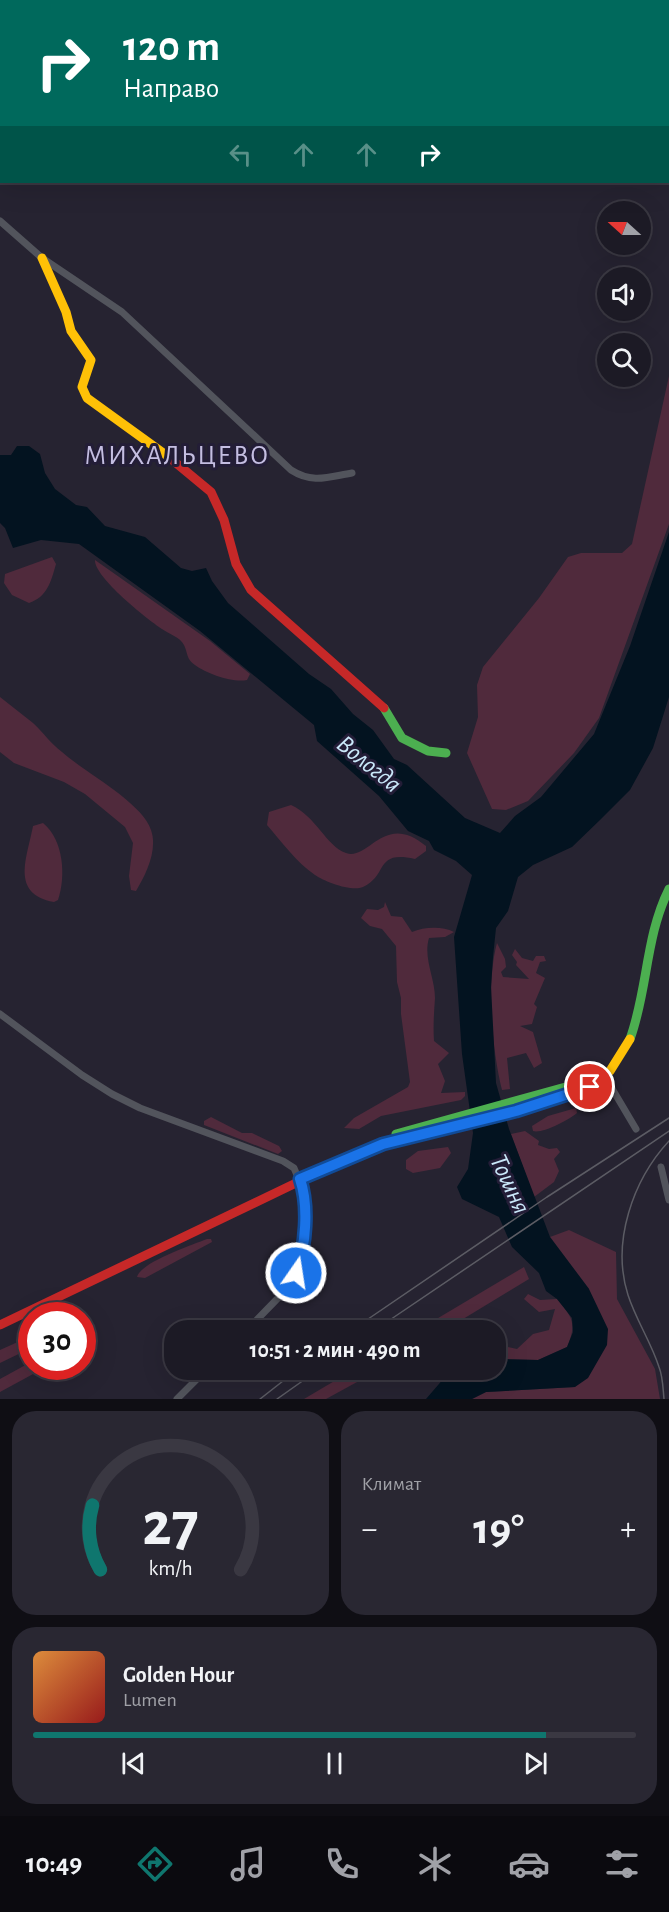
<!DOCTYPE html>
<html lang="ru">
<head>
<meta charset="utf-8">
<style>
  body { margin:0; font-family:"Alegreya Sans",sans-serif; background:#292732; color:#f1f3f6; height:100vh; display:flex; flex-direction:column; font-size:22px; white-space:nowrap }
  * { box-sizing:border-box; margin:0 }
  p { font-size:20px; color:#a0a1a7 }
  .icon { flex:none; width:33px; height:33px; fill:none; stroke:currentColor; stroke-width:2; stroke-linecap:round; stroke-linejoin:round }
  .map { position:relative; height:1399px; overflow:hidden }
  .details { display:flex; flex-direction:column; gap:12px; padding:12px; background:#0f0e14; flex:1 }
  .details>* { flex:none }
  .top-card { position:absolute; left:0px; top:0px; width:669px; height:183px; box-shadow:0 6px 24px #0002,0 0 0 2px #3a3842; background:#00695c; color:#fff; overflow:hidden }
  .needle { width:39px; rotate:291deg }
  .fabs { position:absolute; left:597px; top:201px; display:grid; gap:12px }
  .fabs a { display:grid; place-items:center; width:54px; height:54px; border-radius:50%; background:#1c1a25; box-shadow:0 6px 24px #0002,0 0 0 2px #3a3842; font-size:30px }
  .speed { position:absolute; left:18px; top:1302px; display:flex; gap:12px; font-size:30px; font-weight:700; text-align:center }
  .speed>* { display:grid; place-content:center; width:78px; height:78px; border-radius:50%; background:#1c1a25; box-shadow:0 6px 24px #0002,0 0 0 2px #3a3842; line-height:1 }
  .speed .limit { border:9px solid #d22; background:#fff; color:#111 }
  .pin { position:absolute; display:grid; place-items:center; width:51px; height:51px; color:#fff; margin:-26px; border:3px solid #fff; border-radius:50%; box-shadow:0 2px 6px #0007 }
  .me { position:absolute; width:66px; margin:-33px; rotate:13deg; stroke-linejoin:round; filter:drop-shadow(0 0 4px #0008) }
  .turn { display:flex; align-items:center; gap:21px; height:126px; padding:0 24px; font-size:27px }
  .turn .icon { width:78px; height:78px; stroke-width:2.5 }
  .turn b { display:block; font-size:42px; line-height:51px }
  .lanes { display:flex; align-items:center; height:57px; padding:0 24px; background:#0003; justify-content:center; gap:30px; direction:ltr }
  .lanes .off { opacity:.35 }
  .big { font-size:45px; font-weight:600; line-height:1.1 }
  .details .widget { flex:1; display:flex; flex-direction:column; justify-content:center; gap:9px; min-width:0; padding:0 21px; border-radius:24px; background:#292732 }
  .details .dial { align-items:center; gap:0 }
  .dial svg { height:156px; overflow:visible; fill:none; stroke:#3a3842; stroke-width:7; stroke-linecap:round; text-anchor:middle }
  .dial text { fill:#f1f3f6; stroke:none }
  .song { display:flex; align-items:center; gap:18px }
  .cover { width:72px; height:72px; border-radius:9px; background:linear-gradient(135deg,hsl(30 70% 55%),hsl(0 70% 35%)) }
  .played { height:6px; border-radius:3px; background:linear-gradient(90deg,#0f766e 85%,#3a3842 85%) }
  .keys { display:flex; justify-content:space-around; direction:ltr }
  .heat { display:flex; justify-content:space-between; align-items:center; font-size:33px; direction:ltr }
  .details .tiles { flex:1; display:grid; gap:12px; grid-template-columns:1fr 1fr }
  .widget:last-child { grid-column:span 2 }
  .trip { position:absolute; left:164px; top:1320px; width:342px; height:60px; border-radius:24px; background:#1c1a25; box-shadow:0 6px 24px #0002,0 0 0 2px #3a3842; font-weight:600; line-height:60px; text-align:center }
  .tabs { display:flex; height:96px; justify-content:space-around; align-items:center; background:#0b0a0f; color:#a0a1a7 }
  .tabs .icon { width:42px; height:42px }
  .tabs .current { color:#0f766e }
  .tabs b { font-size:27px; color:#f1f3f6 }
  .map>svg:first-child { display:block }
  .green { fill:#502a3c }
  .water { fill:#031320 }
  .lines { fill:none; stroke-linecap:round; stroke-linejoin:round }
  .street { stroke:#52545c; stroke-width:7 }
  .fast { stroke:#4caf50; stroke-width:9 }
  .slow { stroke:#ffc107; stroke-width:9 }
  .jam { stroke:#c62828; stroke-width:9 }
  .rail { stroke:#5c5c64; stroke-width:1.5 }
  .route-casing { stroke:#114b97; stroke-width:15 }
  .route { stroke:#1a73e8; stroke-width:10 }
  .labels { text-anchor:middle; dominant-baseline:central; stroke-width:6; stroke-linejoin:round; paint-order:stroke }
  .water-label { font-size:26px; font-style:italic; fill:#cae8fa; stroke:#231d37 }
  .quarter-label { font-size:27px; letter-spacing:1.5px; fill:#c4bee1; stroke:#231d37 }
</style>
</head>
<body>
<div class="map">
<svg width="669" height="1399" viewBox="0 0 669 1399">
  <rect width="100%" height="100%" fill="#262331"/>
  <g class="green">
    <path d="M669 376V524L599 718 574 753 528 801 506 810 492 809 467 753 478 717 477 685 483 667 539 598 568 557 581 553H622L632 544Z"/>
    <path d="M52 557 56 564C51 582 47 597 29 603L12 595 4 583 5 574Z"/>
    <path d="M95 560 210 641 250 674 247 680C233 683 207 674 195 665 186 659 188 653 184 645 180 637 169 634 162 629 147 619 94 577 95 560Z"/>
    <path d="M0 697C11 706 22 714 33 723 43 732 51 744 62 752 84 772 142 802 151 830 158 850 146 874 136 891L131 890 129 876 133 843 125 827 85 794 64 782 14 763 0 752Z"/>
    <path d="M291 805C316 816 326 846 346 853 369 861 384 811 426 846V851L415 859C374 850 389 875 363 887 352 892 325 882 315 875 297 863 281 841 267 825L269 812Z"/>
    <path d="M43 823C64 840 66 877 58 900L54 902C10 894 27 858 33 826Z"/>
    <path d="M385 902 391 916 402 917 412 932C424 927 442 926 454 932L445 937 429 938C423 958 435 978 435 998 434 1012 433 1026 434 1041L449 1053 438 1064 445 1081 441 1093 465 1092V1096L461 1100 381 1116 359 1129 344 1128 354 1118 408 1087 410 1082 401 1014V998L397 982 396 946 382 929 370 926 361 918 367 909 378 910 384 907Z"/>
    <path d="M497 943 505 959 506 967 501 972 503 977 529 979 516 965 517 962 512 955 515 949 522 958 533 961 536 956H544L546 961 540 962 536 973 545 978 534 1004 537 1007 532 1024 520 1026 533 1032 542 1063 534 1068 526 1053 507 1058 510 1089 502 1090C492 1050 486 983 497 943Z"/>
    <path d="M576 1108 577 1113C569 1120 542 1134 533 1131L532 1126 548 1116Z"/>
    <path d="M211 1117 242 1133H252L279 1146 282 1151 278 1154 204 1125V1121Z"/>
    <path d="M525 1131 539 1141 538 1145 549 1149 557 1148 560 1152 554 1159 559 1171 554 1182 534 1197 511 1134Z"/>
    <path d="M448 1147 451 1153 440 1168 413 1173 406 1169V1160L418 1151Z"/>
    <path d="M569 1230 616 1252 617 1299 655 1369 660 1399H472L486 1392 575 1387 589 1289 550 1237Z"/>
    <path d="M207 1239H211L212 1242 145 1278 137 1277C141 1262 192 1245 207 1239Z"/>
    <path d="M524 1267 529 1279 445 1330H418Z"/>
    <path d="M528 1294 540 1300 557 1299C573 1318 577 1323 567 1347L538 1360 495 1359V1344L517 1349 533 1334 549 1330 555 1309 539 1312 524 1299Z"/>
    <path d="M31 1336V1348L0 1363V1350Z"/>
    <path d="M31 1362 32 1366 46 1367 0 1392V1379Z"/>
    <path d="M353 1370H379L326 1399H304Z"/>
  </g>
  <path class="water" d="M17 446H29L40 454 45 473 55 489 76 505 87 507 105 526 145 537 181 568 192 571 206 568 212 581 228 603 309 674 331 689 353 714 373 730 394 759 407 765 465 818 500 833 515 816 541 797 594 734 630 646 669 532V697L653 748 630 790 600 820 572 847 533 865 518 877 508 911 496 928 493 957 491 987 496 1083 509 1129 550 1237 589 1289 608 1329 607 1345 588 1378 575 1387 486 1392 472 1399H426L451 1370H495V1359L538 1360 567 1347 573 1332 572 1318 557 1299 546 1291 539 1273 512 1247 499 1217 462 1199 457 1187 468 1169 473 1133 462 1054 454 937 472 875 456 861 434 850 429 841 408 831 379 796 317 741 314 725 200 631 79 544 41 540 13 548 5 528 0 523V455H11Z"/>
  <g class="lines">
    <g class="street">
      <path d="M94 2V0"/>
      <path d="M0 178 2 175"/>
      <path d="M0 221 42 258 122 312 291 470C313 484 328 477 352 473"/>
      <path d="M0 1014 82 1075 112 1094 140 1108 283 1161 294 1168 302 1187 303 1237 300 1262 280 1296 247 1330"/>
      <path d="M604 1075 636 1129"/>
      <path d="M661 1167 669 1200"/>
      <path d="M177 1399 206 1370"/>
    </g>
    <g class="fast">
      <path d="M384 708 402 738 428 751 446 753"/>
      <path d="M630 1039C648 990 645 937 669 889"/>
      <path d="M396 1134 591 1080"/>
    </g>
    <g class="slow">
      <path d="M42 258 66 312 71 331 91 360 82 387 87 398 170 458"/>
      <path d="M296 1183 359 1153 381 1146 578 1093 610 1071 630 1039"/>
    </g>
    <g class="jam">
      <path d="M170 458 211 492 224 520 236 564 251 590 384 708"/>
      <path d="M0 1325 296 1183"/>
    </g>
    <g class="rail">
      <path d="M352 1330 547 1197 669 1118"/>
      <path d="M375 1330 669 1131"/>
      <path d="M260 1399 297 1370"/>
      <path d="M277 1399 318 1370"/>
      <path d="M664 1399C663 1389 663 1377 659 1367 651 1342 636 1320 628 1295 611 1242 633 1180 669 1141"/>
    </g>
  </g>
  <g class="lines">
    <g class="route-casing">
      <path id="route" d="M296 1273C306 1246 309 1206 300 1179L383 1144 516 1111 590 1087"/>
    </g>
    <use href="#route" class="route"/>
  </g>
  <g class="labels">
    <g class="water-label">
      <text transform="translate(369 764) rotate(39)">Вологда</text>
      <text transform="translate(510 1184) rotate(65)">Тошня</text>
    </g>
    <g class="quarter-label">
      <text x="177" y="455">МИХАЛЬЦЕВО</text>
    </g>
  </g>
</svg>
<div class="fabs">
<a><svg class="needle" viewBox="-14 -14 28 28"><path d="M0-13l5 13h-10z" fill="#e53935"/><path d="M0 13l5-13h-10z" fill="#a0a1a7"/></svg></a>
<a><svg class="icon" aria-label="sound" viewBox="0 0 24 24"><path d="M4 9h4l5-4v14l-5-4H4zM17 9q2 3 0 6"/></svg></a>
<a><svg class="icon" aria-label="search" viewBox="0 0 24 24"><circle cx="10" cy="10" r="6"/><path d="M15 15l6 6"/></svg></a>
</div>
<div class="speed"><div class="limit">30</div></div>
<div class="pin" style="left:590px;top:1087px;background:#d93025"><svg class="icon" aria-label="arrive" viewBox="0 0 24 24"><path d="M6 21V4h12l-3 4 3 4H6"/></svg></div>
<svg class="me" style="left:296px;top:1273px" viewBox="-20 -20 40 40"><circle r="17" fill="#1a73e8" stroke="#fff" stroke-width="3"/><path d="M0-11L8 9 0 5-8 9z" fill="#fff"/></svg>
<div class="trip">10:51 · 2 мин · 490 m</div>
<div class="top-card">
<div class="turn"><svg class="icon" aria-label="right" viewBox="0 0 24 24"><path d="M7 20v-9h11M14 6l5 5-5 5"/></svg><div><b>120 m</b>Направо</div></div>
<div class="lanes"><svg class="icon off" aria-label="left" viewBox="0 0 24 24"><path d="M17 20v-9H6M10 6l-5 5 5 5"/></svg><svg class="icon off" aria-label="ahead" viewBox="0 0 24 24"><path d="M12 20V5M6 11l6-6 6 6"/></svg><svg class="icon off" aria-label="ahead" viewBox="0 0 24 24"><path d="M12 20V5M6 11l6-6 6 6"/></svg><svg class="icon" aria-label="right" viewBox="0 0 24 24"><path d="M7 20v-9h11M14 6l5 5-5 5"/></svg></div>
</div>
</div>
<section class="details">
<div class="tiles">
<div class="widget dial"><svg viewBox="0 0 100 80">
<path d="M14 69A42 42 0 1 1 86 69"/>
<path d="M14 69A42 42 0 0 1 10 36" stroke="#0f766e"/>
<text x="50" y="56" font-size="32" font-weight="700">27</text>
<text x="50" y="72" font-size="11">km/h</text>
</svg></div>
<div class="widget"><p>Климат</p>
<div class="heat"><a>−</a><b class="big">19°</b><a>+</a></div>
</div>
<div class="widget">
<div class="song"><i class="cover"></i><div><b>Golden Hour</b><p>Lumen</p></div></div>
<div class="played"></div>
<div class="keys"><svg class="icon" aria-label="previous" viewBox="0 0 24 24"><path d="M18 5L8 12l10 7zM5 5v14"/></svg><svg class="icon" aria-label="pause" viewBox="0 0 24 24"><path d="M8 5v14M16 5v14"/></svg><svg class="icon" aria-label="next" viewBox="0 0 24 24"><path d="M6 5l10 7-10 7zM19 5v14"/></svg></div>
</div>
</div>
</section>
<nav class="tabs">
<b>10:49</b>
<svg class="icon current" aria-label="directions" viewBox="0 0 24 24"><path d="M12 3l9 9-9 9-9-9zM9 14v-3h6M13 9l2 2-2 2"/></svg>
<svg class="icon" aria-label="music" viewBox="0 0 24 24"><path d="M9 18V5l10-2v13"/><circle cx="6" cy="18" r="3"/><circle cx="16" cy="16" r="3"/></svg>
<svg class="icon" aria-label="phone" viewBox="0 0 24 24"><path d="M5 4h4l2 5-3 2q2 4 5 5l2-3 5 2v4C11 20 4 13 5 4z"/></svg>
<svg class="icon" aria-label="climate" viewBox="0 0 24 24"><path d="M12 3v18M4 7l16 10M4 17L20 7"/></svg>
<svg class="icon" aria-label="car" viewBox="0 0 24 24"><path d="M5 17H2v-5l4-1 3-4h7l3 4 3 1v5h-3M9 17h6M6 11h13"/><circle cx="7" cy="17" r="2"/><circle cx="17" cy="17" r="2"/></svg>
<svg class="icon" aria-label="filters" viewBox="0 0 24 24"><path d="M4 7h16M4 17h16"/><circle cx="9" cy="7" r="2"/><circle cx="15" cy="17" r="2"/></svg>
</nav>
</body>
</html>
